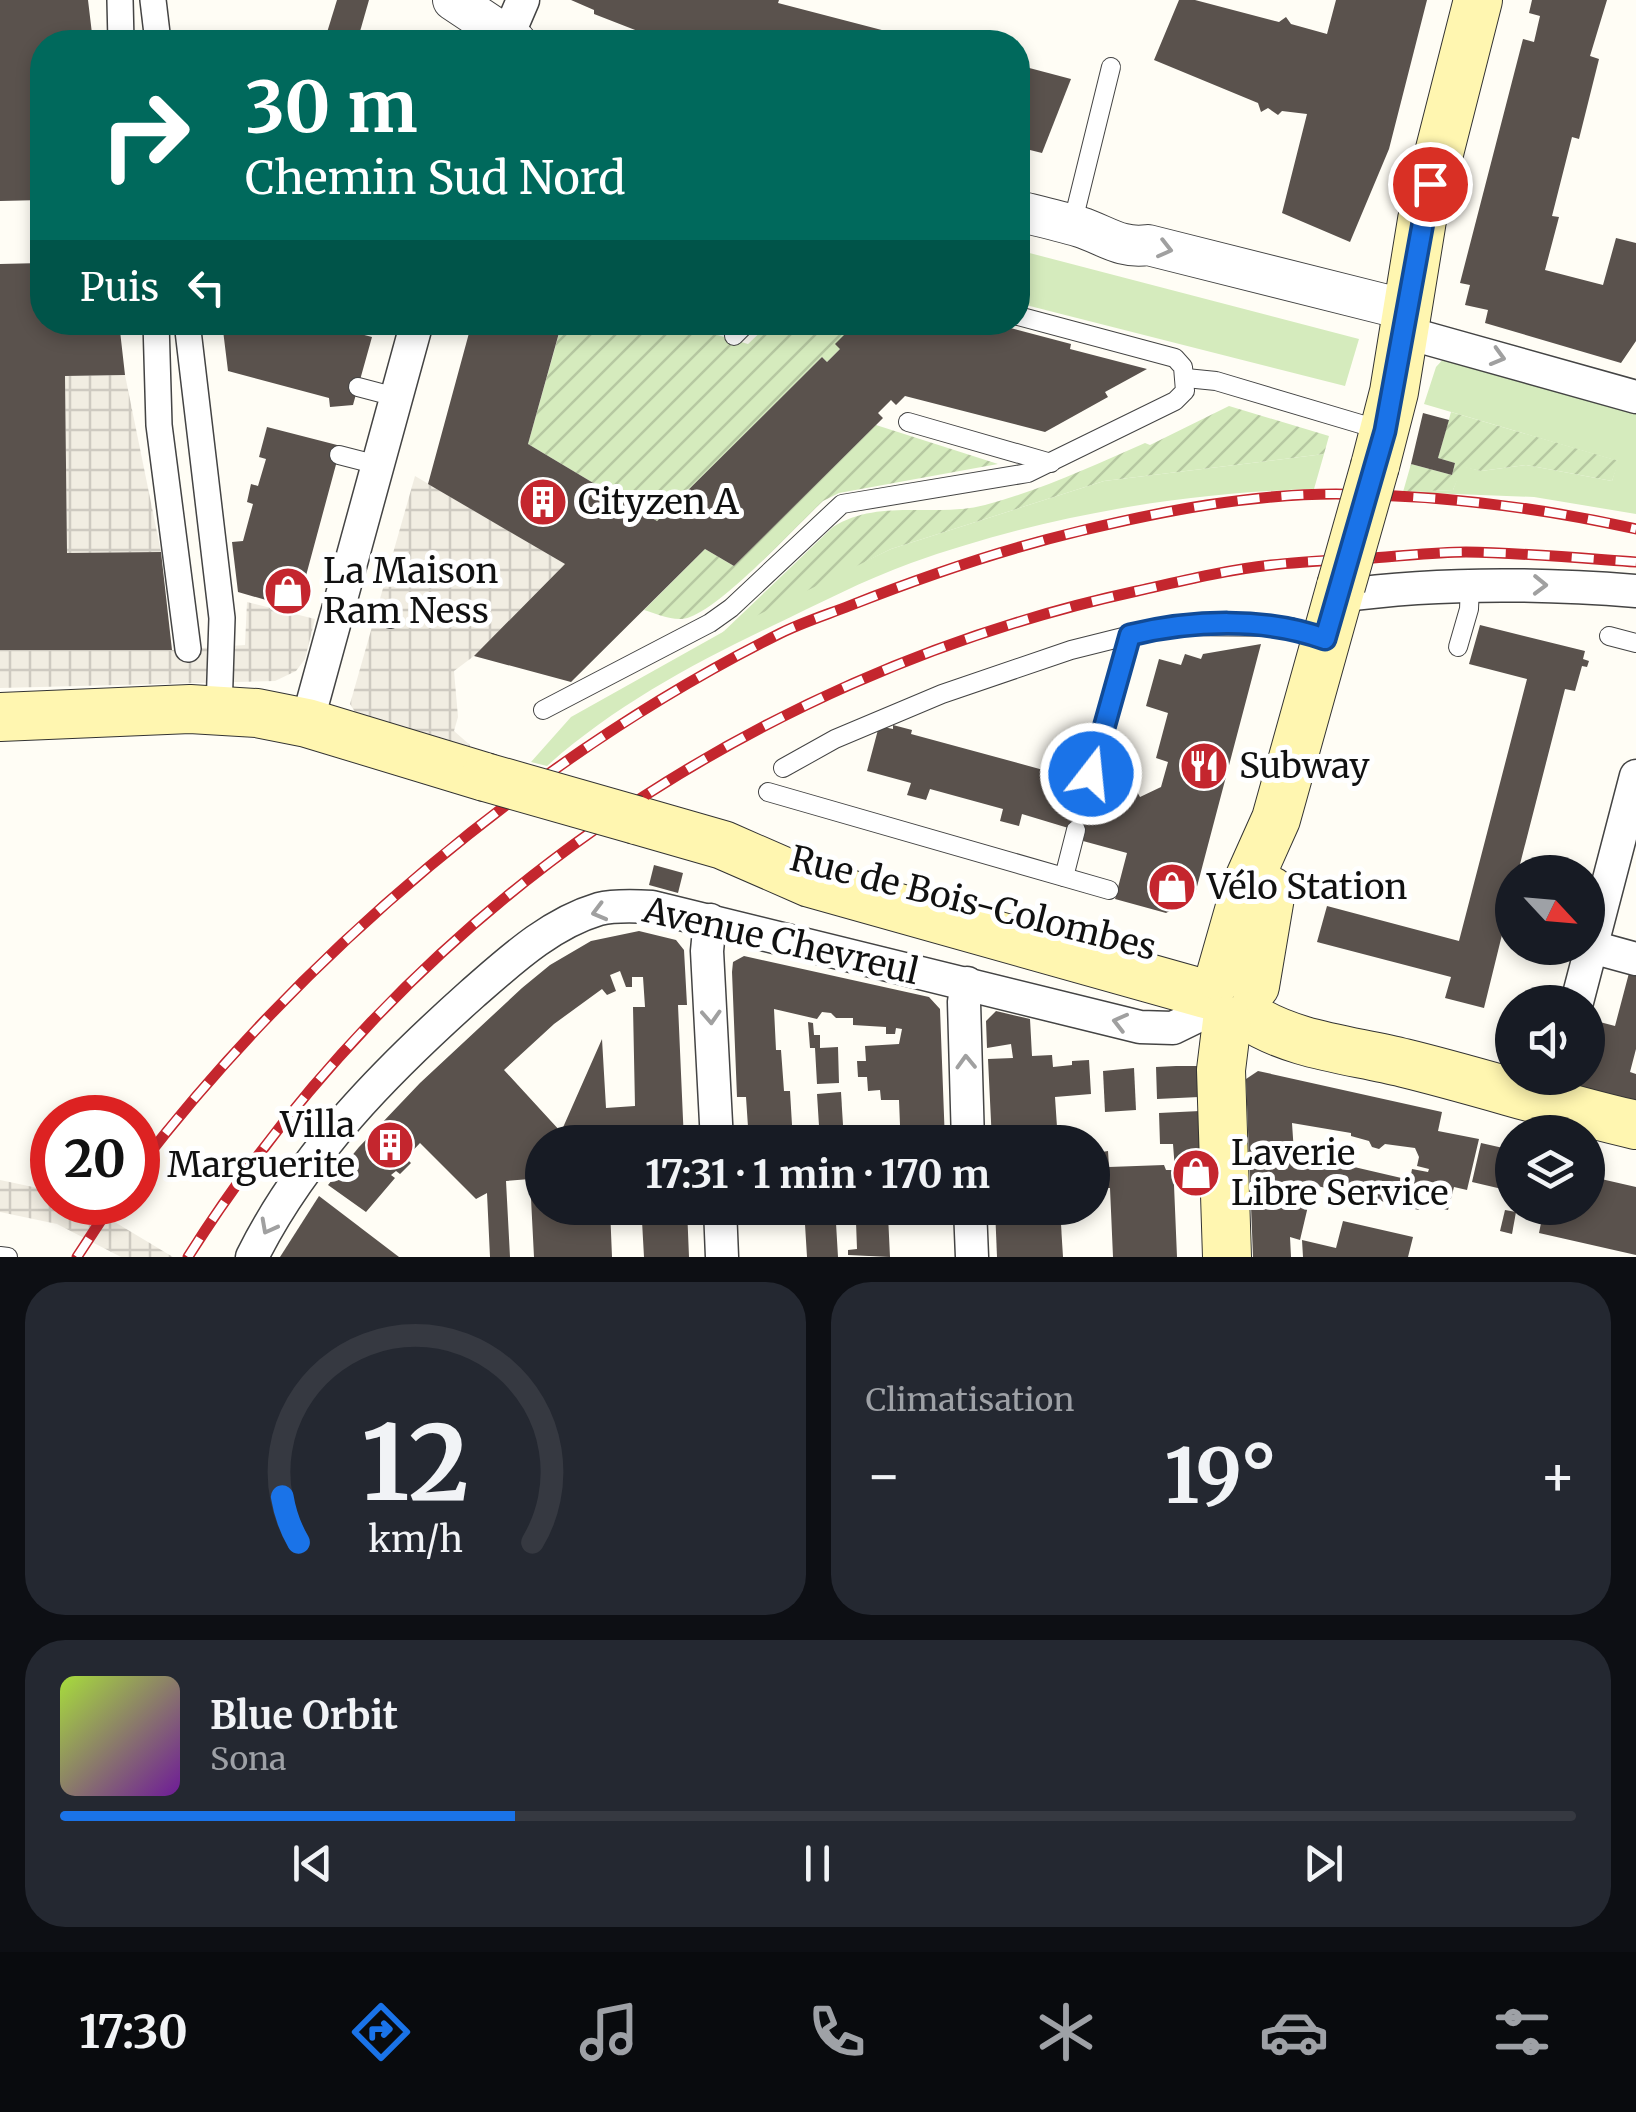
<!DOCTYPE html>
<html lang="fr">
<head>
<meta charset="utf-8">
<style>
  body { margin:0; font-family:Merriweather,serif; background:#242831; color:#f1f3f6; height:100vh; display:flex; flex-direction:column; font-size:38px; white-space:nowrap }
  * { box-sizing:border-box; margin:0 }
  p { font-size:32px; color:#9ea1a6 }
  .icon { flex:none; width:55px; height:55px; fill:none; stroke:currentColor; stroke-width:2; stroke-linecap:round; stroke-linejoin:round }
  .map { position:relative; height:1257px; overflow:hidden }
  .side { display:flex; flex-direction:column; gap:25px; padding:25px; background:#0d0f14; flex:1 }
  .side>* { flex:none }
  .top-card { position:absolute; left:30px; top:30px; width:1000px; height:305px; border-radius:40px; box-shadow:0 5px 15px #0003; background:#00695c; color:#fff; overflow:hidden }
  .needle { width:65px; rotate:116deg }
  .fabs { position:absolute; left:1495px; top:855px; display:grid; gap:20px }
  .fabs a { display:grid; place-items:center; width:110px; height:110px; border-radius:50%; background:#171b24; box-shadow:0 5px 15px #0003; font-size:50px }
  .speed { position:absolute; left:30px; top:1095px; display:flex; gap:20px; font-size:50px; font-weight:700; text-align:center }
  .speed>* { display:grid; place-content:center; width:130px; height:130px; border-radius:50%; background:#171b24; box-shadow:0 5px 15px #0003; line-height:1 }
  .speed .limit { border:15px solid #d22; background:#fff; color:#111 }
  .pin { position:absolute; display:grid; place-items:center; width:85px; height:85px; color:#fff; margin:-42px; border:5px solid #fff; border-radius:50%; box-shadow:0 2px 10px #0007 }
  .me { position:absolute; width:110px; margin:-55px; rotate:16deg; stroke-linejoin:round; filter:drop-shadow(0 0 8px #0008) }
  .turn { display:flex; align-items:center; gap:35px; height:210px; padding:0 50px; font-size:45px }
  .turn .icon { width:130px; height:130px; stroke-width:2.5 }
  .turn b { display:block; font-size:70px; line-height:85px }
  .then { display:flex; align-items:center; height:95px; padding:0 50px; background:#0003; gap:20px; font-size:38px }
  .big { font-size:75px; font-weight:700; line-height:1.1 }
  .side .tile { flex:1; display:flex; flex-direction:column; justify-content:center; gap:15px; min-width:0; padding:0 35px; border-radius:40px; background:#242831 }
  .side .dial { align-items:center; gap:0 }
  .dial svg { height:260px; overflow:visible; fill:none; stroke:#363941; stroke-width:7; stroke-linecap:round; text-anchor:middle }
  .dial text { fill:#f1f3f6; stroke:none }
  .song { display:flex; align-items:center; gap:30px }
  .cover { width:120px; height:120px; border-radius:15px; background:linear-gradient(135deg,hsl(80 70% 55%),hsl(280 70% 35%)) }
  .played { height:10px; border-radius:5px; background:linear-gradient(90deg,#1a73e8 30%,#363941 30%) }
  .keys { display:flex; justify-content:space-around; direction:ltr }
  .heat { display:flex; justify-content:space-between; align-items:center; font-size:55px; direction:ltr }
  .side .tiles { flex:1; display:grid; gap:25px; grid-template-columns:1fr 1fr }
  .tile:last-child { grid-column:span 2 }
  .trip { position:absolute; left:525px; top:1125px; width:585px; height:100px; border-radius:50px; background:#171b24; box-shadow:0 5px 15px #0003; font-weight:700; line-height:100px; text-align:center }
  .dock { display:flex; height:160px; justify-content:space-around; align-items:center; background:#090b0e; color:#9ea1a6 }
  .dock .icon { width:70px; height:70px }
  .dock .on { color:#1a73e8 }
  .dock b { font-size:45px; color:#f1f3f6 }
  .map>svg:first-child { display:block }
  .grass { fill:#d5ebbd }
  .garden { fill:url(#garden-furrows) }
  .plaza { fill:url(#plaza-grid) }
  .building { fill:#5a524d; fill-rule:evenodd }
  .lines { fill:none; stroke-linecap:round; stroke-linejoin:round }
  .service-casing { stroke:#444; stroke-width:20 }
  .pedestrian-casing { stroke:#444; stroke-width:28 }
  .minor-casing { stroke:#444; stroke-width:35 }
  .tertiary-casing { stroke:#444; stroke-width:42 }
  .secondary-casing { stroke:#333; stroke-width:50 }
  .service { stroke:#fff; stroke-width:18 }
  .pedestrian { stroke:#fff; stroke-width:25 }
  .minor { stroke:#fff; stroke-width:32 }
  .tertiary { stroke:#fff; stroke-width:40 }
  .secondary { stroke:#fff6b0; stroke-width:48 }
  .rail-casing { stroke:#c4262e; stroke-width:11 }
  .rail { stroke:#fff; stroke-width:8; stroke-dasharray:22; stroke-linecap:butt }
  .secondary-bridge-casing { stroke:#333; stroke-width:50; stroke-linecap:butt }
  .secondary-bridge { stroke:#fff6b0; stroke-width:48 }
  .oneway { stroke:#a0a0a0 }
  .route-casing { stroke:#114b97; stroke-width:25 }
  .route { stroke:#1a73e8; stroke-width:18 }
  .labels { text-anchor:middle; dominant-baseline:central; stroke-width:10; stroke-linejoin:round; paint-order:stroke }
  .poi-label { font-size:35px; fill:#111; stroke:#fff; text-anchor:start }
  .street-label { font-size:35px; fill:#111; stroke:#fff }
</style>
</head>
<body>
<div class="map">
<svg width="1636" height="1257" viewBox="0 0 1636 1257">
  <defs>
    <pattern id="garden-furrows" width="10" height="10" patternUnits="userSpaceOnUse" patternTransform="scale(2.5)"><rect width="10" height="10" fill="#d5ebbd"/><path d="M-1 1l2-2M0 10L10 0M9 11l2-2" fill="none" stroke="#b6c8a1"/></pattern>
    <pattern id="plaza-grid" width="8" height="8" patternUnits="userSpaceOnUse" patternTransform="scale(2.5)"><rect width="8" height="8" fill="#f1ede2"/><path d="M0 4h8M4 0v8" fill="none" stroke="#cecac1"/></pattern>
  </defs>
  <rect width="100%" height="100%" fill="#fffdf5"/>
  <g class="grass">
    <path d="M1018 250 1359 339 1345 386 1018 303Z"/>
    <path d="M1447 355 1636 412V514L1534 497 1403 492 1453 490 1462 466 1481 471 1526 465 1612 481 1618 461 1424 404 1436 367Z"/>
    <path d="M1324 454 1314 489C1176 493 1041 517 911 563 864 580 818 604 772 626 692 664 613 707 547 766L531 762 571 717 755 614 891 549 1104 481Z"/>
  </g>
  <g class="garden">
    <path d="M562 323H677L748 344 770 323H857L840 349 827 362 822 357 657 521 528 444Z"/>
    <path d="M1229 406 1329 436 1324 454 1104 481 891 549 722 633 833 527C878 498 935 518 985 505 1041 490 1093 466 1145 443L1150 445Z"/>
    <path d="M1451 412 1619 461 1612 481 1526 465 1481 471 1463 467 1453 490 1403 492 1411 464 1452 475 1455 463 1438 458Z"/>
    <path d="M876 425 998 464 839 493 823 501C793 529 725 604 690 617 676 623 658 614 644 610L705 549 734 566Z"/>
  </g>
  <g class="plaza">
    <path d="M125 375 161 552 67 553 65 376Z"/>
    <path d="M415 476 565 564 474 656 454 671 458 717 454 731 470 745 467 755 357 715 350 704Z"/>
    <path d="M247 602 315 619 305 659 296 671 275 681 0 688V650H172L245 645Z"/>
    <path d="M0 1180 52 1191V1202L83 1203 173 1257H121L57 1224 0 1212Z"/>
  </g>
  <g class="building">
    <path d="M0 0H88L93 42H42V200L0 201Z"/>
    <path d="M337 0H369L357 42 325 39Z"/>
    <path d="M571 0H779L778 3 924 41 666 42 594 14V10Z"/>
    <path d="M1179 0H1195L1279 22 1286 17 1291 24 1327 34 1336 0H1427L1389 149 1350 242 1282 213 1307 114 1282 111 1278 115 1268 108 1261 112 1258 103 1154 60Z"/>
    <path d="M1532 0H1607L1590 56 1599 59 1579 139 1572 137 1552 216 1559 217 1545 270 1603 285 1616 238 1636 243V341L1621 363 1485 323 1488 310 1465 305 1470 285 1460 283 1523 39 1534 42 1540 16 1529 13Z"/>
    <path d="M1018 65 1071 79 1042 153 1018 147Z"/>
    <path d="M42 263V322H119L125 375 65 376 67 553 161 552 172 650H0V264Z"/>
    <path d="M222 322H331L330 326 372 337 353 405 330 407 329 398 228 371Z"/>
    <path d="M472 322H562L528 444 657 521 822 357 827 362 840 349 835 344 857 322H988L1071 344 1070 349 1147 369 1105 392 1108 397 1045 432 905 396 896 405 891 400 878 413 883 418 876 425 734 566 705 549 571 682 474 656 565 564 428 484Z"/>
    <path d="M1423 413 1449 420 1438 458 1455 463 1452 475 1411 464Z"/>
    <path d="M267 427 341 446 297 609 238 592 232 542 243 541 253 504 247 502 251 484 258 486 266 459 259 457Z"/>
    <path d="M1480 625 1585 651 1583 659 1589 661 1587 667 1582 666 1575 691 1565 689 1518 872H1512V894L1484 1008 1445 998 1451 977 1317 942 1327 906 1459 941 1527 679 1469 664Z"/>
    <path d="M1261 644 1194 898 1166 913 1115 899 1127 853 1083 841 1085 833 1022 814 1019 826 1000 821 1003 809 930 789 926 800 907 795 911 783 867 771 879 726 893 729V725L912 730 911 734 1047 771 1048 768 1068 773 1067 777 1077 779 1083 771 1099 776 1101 771 1130 779 1128 784 1134 786 1140 797 1161 787 1168 762 1156 758 1168 713 1146 706 1159 659 1181 665 1185 654 1201 659 1203 654Z"/>
    <path d="M654 865 683 873 678 893 649 885Z"/>
    <path d="M639 931 676 940 684 950 687 1005H678L684 1142H542V1208H610L612 1257H534L530 1179 506 1181 510 1257H490L487 1193 476 1199 420 1143 406 1158 411 1163 400 1174 396 1171 391 1175 395 1178 366 1212 328 1185 359 1147 420 1083 522 988 550 965 591 941ZM620 971 626 987H632V977H643L645 1007H633L635 1106 606 1108 602 1039 561 1132 504 1070 554 1024 602 989 607 995 616 991 610 975Z"/>
    <path d="M744 956 929 997 940 1009 945 1142H880L881 1126 900 1125 899 1100H881L880 1090 868 1091 867 1077H858L857 1061H866L865 1046 899 1044 902 1029 896 1028 895 1034H886V1027L853 1025V1018H836L831 1013 822 1012 817 1019 774 1009 776 1050H781L784 1091H790L793 1142H749L746 1097H737L732 972 733 962Z"/>
    <path d="M1629 973 1636 974V1049L1630 1072 1636 1074V1110L1580 1087 1582 1078H1588V1056L1596 1021 1615 1026Z"/>
    <path d="M996 1011 1030 1019 1032 1056 1052 1055 1053 1067 1072 1065V1061L1089 1060 1091 1094 1055 1097 1058 1142H992L988 1059 1013 1058 1011 1044 987 1048 986 1021Z"/>
    <path d="M808 1022 813 1023 814 1035H820V1048L838 1047 839 1083 817 1084 815 1048H810Z"/>
    <path d="M1176 1066H1198L1199 1097 1157 1099 1156 1067Z"/>
    <path d="M1134 1068 1136 1110 1105 1112 1103 1071Z"/>
    <path d="M1258 1071 1442 1112 1438 1131 1479 1139 1467 1190 1454 1187 1448 1210 1430 1206 1435 1183 1426 1181 1419 1210 1313 1185 1300 1240 1290 1237 1291 1257H1253L1246 1079ZM1292 1123 1351 1133V1136L1369 1141 1372 1147 1379 1149 1385 1144 1415 1148 1419 1157 1417 1166 1429 1169 1428 1172 1412 1169 1410 1180 1294 1153Z"/>
    <path d="M841 1092 844 1142H820L817 1094Z"/>
    <path d="M1200 1111 1203 1184 1174 1185 1177 1257H1113L1110 1188H1104L1102 1152 1108 1151 1109 1167 1164 1165 1166 1170H1175L1173 1144H1160L1159 1113Z"/>
    <path d="M1481 1143 1512 1150V1183L1504 1181 1502 1189 1472 1182Z"/>
    <path d="M1588 1176 1636 1187V1255L1539 1233 1544 1208H1588Z"/>
    <path d="M319 1196 399 1257H280Z"/>
    <path d="M642 1208H687L689 1257H644L642 1221H639Z"/>
    <path d="M804 1208H836V1218H842L843 1223H836L838 1257H807Z"/>
    <path d="M846 1208H903L904 1215H888L890 1257 848 1255V1250L857 1249 856 1222 847 1223Z"/>
    <path d="M995 1208H1060L1063 1257H997Z"/>
    <path d="M1505 1210 1516 1212 1512 1234 1500 1231Z"/>
    <path d="M1343 1221 1413 1237 1408 1257H1303L1302 1240 1336 1248Z"/>
  </g>
  <g class="lines">
    <g class="service-casing">
      <g id="service">
        <path d="M1072 225 1111 67"/>
        <path d="M734 336 748 322"/>
        <path d="M1186 378 1216 381 1384 431"/>
        <path d="M358 387 396 397"/>
        <path d="M908 422 1051 463"/>
        <path d="M339 455 378 465"/>
        <path d="M339 606 391 619"/>
        <path d="M1609 636 1636 643"/>
        <path d="M1458 647 1469 609 1470 585"/>
        <path d="M543 710 710 623 731 608 842 504 1028 473 1175 401 1185 391 1183 367 1175 358 1018 316"/>
        <path d="M783 768 835 739 942 694 1071 650 1167 626 1291 627 1323 638"/>
        <path d="M1091 774 1130 635"/>
        <path d="M768 792 1109 890"/>
        <path d="M1064 877 1076 830"/>
        <path d="M0 1256 8 1257"/>
      </g>
    </g>
    <g class="pedestrian-casing">
      <g id="pedestrian">
        <path d="M120 0 121 42"/>
        <path d="M153 0 158 42"/>
        <path d="M156 322 159 425 188 649"/>
        <path d="M187 322 222 618 219 710"/>
      </g>
    </g>
    <g class="minor-casing">
      <g id="minor">
        <path d="M505 42 523 0"/>
        <path d="M1404 332 1636 397"/>
        <path d="M1338 596C1438 582 1536 583 1636 591"/>
        <path d="M307 723 417 322"/>
        <path d="M710 920 707 951 717 1142"/>
        <path d="M1592 947 1636 959"/>
        <path d="M967 983 964 1002 968 1142"/>
        <path d="M1577 1002 1636 776"/>
        <path d="M720 1208 722 1257"/>
        <path d="M970 1208 972 1257"/>
        <path d="M252 1257C303 1154 387 1070 472 994 510 961 549 924 599 909 615 905 635 906 652 907L1140 1027 1173 1028 1212 1009"/>
      </g>
    </g>
    <g class="tertiary-casing">
      <g id="tertiary">
        <path d="M453 0 516 42"/>
        <path d="M1018 211C1038 216 1059 221 1080 227 1105 235 1120 249 1148 245L1407 310"/>
      </g>
    </g>
    <g class="secondary-casing">
      <g id="secondary">
        <path d="M1375 466 1394 392 1422 220 1478 0"/>
        <path d="M0 717 190 709 257 713 307 723 485 777"/>
        <path d="M636 820 723 845 810 883 1209 995"/>
        <path d="M1220 977 1246 886 1276 819 1341 586"/>
        <path d="M1255 986 1271 891"/>
        <path d="M1248 1016C1293 1046 1353 1050 1404 1063 1482 1082 1557 1107 1636 1125"/>
        <path d="M1227 1021 1221 1070 1227 1257"/>
      </g>
    </g>
    <use href="#service" class="service"/>
    <use href="#pedestrian" class="pedestrian"/>
    <use href="#minor" class="minor"/>
    <use href="#tertiary" class="tertiary"/>
    <use href="#secondary" class="secondary"/>
    <g class="rail-casing">
      <g id="rail">
        <path d="M138 1168C303 954 536 756 777 635 800 623 826 615 849 606 925 576 1001 550 1080 531 1163 511 1250 494 1336 494 1436 495 1538 507 1636 529"/>
        <path d="M77 1257 113 1202"/>
        <path d="M188 1257C402 918 745 676 1137 591 1181 581 1226 570 1271 565 1304 561 1339 560 1373 558 1404 556 1435 552 1466 552 1523 553 1580 558 1636 562"/>
      </g>
    </g>
    <use href="#rail" class="rail"/>
    <g class="secondary-bridge-casing">
      <g id="secondary-bridge">
        <path d="M1341 586 1375 466"/>
        <path d="M485 777 636 820"/>
      </g>
    </g>
    <use href="#secondary-bridge" class="secondary-bridge"/>
  </g>
  <defs><path id="oneway-chevron" d="M-2-3.5L2.5 0L-2 3.5" fill="none" stroke-width="1.6" stroke-linecap="round" stroke-linejoin="round" transform="scale(2.5)"/></defs>
  <g class="oneway">
    <use href="#oneway-chevron" transform="translate(1165 249) rotate(14)"/>
    <use href="#oneway-chevron" transform="translate(1498 357) rotate(16)"/>
    <use href="#oneway-chevron" transform="translate(1540 585) rotate(1)"/>
    <use href="#oneway-chevron" transform="translate(599 912) rotate(165)"/>
    <use href="#oneway-chevron" transform="translate(711 1017) rotate(87)"/>
    <use href="#oneway-chevron" transform="translate(1120 1022) rotate(-166)"/>
    <use href="#oneway-chevron" transform="translate(966 1062) rotate(-92)"/>
    <use href="#oneway-chevron" transform="translate(268 1227) rotate(118)"/>
  </g>
  <g class="lines">
    <g class="route-casing">
      <path id="route" d="M1091 774 1130 635C1192 620 1265 617 1325 639L1385 431 1430 184"/>
    </g>
    <use href="#route" class="route"/>
  </g>
  <defs>
    <g id="building-disc" transform="scale(2.5)"><circle r="9.5" fill="#c4262e" stroke="#fff"/><path d="M-4-6H4V6H1V3H-1V6H-4ZM-2.5-4.3h1.7v1.8h-1.7ZM.8-4.3h1.7v1.8H.8ZM-2.5-1h1.7V.8h-1.7ZM.8-1h1.7V.8H.8Z" fill="#fff"/></g>
    <g id="shop-disc" transform="scale(2.5)"><circle r="9.5" fill="#c4262e" stroke="#fff"/><path d="M-5-2.5h2.3a2.7 3.5 0 0 1 5.4 0H5L5.5 6h-11ZM-1.5-2.5h3a1.5 2.3 0 0 0-3 0Z" fill="#fff"/></g>
    <g id="restaurant-disc" transform="scale(2.5)"><circle r="9.5" fill="#c4262e" stroke="#fff"/><path d="M-5-6h1v4h1v-4h1v4h1v-4h1v5L-1.5 .5V6h-2V.5L-5-1ZM5-6V6H3V1.5H1.5Q1.5-4 5-6Z" fill="#fff"/></g>
  </defs>
  <g fill-rule="evenodd">
    <use href="#building-disc" x="543" y="502"/>
    <use href="#shop-disc" x="288" y="591"/>
    <use href="#restaurant-disc" x="1204" y="766"/>
    <use href="#shop-disc" x="1172" y="887"/>
    <use href="#building-disc" x="390" y="1145"/>
    <use href="#shop-disc" x="1196" y="1173"/>
  </g>
  <g class="labels">
    <g class="poi-label">
      <text x="578" y="502">Cityzen A</text>
      <text x="323" y="571">La Maison<tspan x="323" dy="40">Ram Ness</tspan></text>
      <text x="1239" y="766">Subway</text>
      <text x="1207" y="887">Vélo Station</text>
      <text x="355" y="1125" text-anchor="end">Villa<tspan x="355" dy="40">Marguerite</tspan></text>
      <text x="1231" y="1153">Laverie<tspan x="1231" dy="40">Libre Service</tspan></text>
    </g>
    <g class="street-label">
      <text transform="translate(973 903) rotate(14)">Rue de Bois-Colombes</text>
      <text transform="translate(781 941) rotate(13)">Avenue Chevreul</text>
    </g>
  </g>
</svg>
<div class="fabs">
<a><svg class="needle" viewBox="-14 -14 28 28"><path d="M0-13l5 13h-10z" fill="#e53935"/><path d="M0 13l5-13h-10z" fill="#9ea1a6"/></svg></a>
<a><svg class="icon" aria-label="sound" viewBox="0 0 24 24"><path d="M4 9h4l5-4v14l-5-4H4zM17 9q2 3 0 6"/></svg></a>
<a><svg class="icon" aria-label="layers" viewBox="0 0 24 24"><path d="M12 4l9 5-9 5-9-5zM3 14l9 5 9-5"/></svg></a>
</div>
<div class="speed"><div class="limit">20</div></div>
<div class="pin" style="left:1430px;top:184px;background:#d93025"><svg class="icon" aria-label="arrive" viewBox="0 0 24 24"><path d="M6 21V4h12l-3 4 3 4H6"/></svg></div>
<svg class="me" style="left:1091px;top:774px" viewBox="-20 -20 40 40"><circle r="17" fill="#1a73e8" stroke="#fff" stroke-width="3"/><path d="M0-11L8 9 0 5-8 9z" fill="#fff"/></svg>
<div class="trip">17:31 · 1 min · 170 m</div>
<div class="top-card">
<div class="turn"><svg class="icon" aria-label="right" viewBox="0 0 24 24"><path d="M7 20v-9h11M14 6l5 5-5 5"/></svg><div><b>30 m</b>Chemin Sud Nord</div></div>
<div class="then">Puis<svg class="icon" aria-label="left" viewBox="0 0 24 24"><path d="M17 20v-9H6M10 6l-5 5 5 5"/></svg></div>
</div>
</div>
<section class="side">
<div class="tiles">
<div class="tile dial"><svg viewBox="0 0 100 80">
<path d="M14 69A42 42 0 1 1 86 69"/>
<path d="M14 69A42 42 0 0 1 9 55" stroke="#1a73e8"/>
<text x="50" y="56" font-size="32" font-weight="700">12</text>
<text x="50" y="72" font-size="11">km/h</text>
</svg></div>
<div class="tile"><p>Climatisation</p>
<div class="heat"><a>−</a><b class="big">19°</b><a>+</a></div>
</div>
<div class="tile">
<div class="song"><i class="cover"></i><div><b>Blue Orbit</b><p>Sona</p></div></div>
<div class="played"></div>
<div class="keys"><svg class="icon" aria-label="previous" viewBox="0 0 24 24"><path d="M18 5L8 12l10 7zM5 5v14"/></svg><svg class="icon" aria-label="pause" viewBox="0 0 24 24"><path d="M8 5v14M16 5v14"/></svg><svg class="icon" aria-label="next" viewBox="0 0 24 24"><path d="M6 5l10 7-10 7zM19 5v14"/></svg></div>
</div>
</div>
</section>
<nav class="dock">
<b>17:30</b>
<svg class="icon on" aria-label="directions" viewBox="0 0 24 24"><path d="M12 3l9 9-9 9-9-9zM9 14v-3h6M13 9l2 2-2 2"/></svg>
<svg class="icon" aria-label="music" viewBox="0 0 24 24"><path d="M9 18V5l10-2v13"/><circle cx="6" cy="18" r="3"/><circle cx="16" cy="16" r="3"/></svg>
<svg class="icon" aria-label="phone" viewBox="0 0 24 24"><path d="M5 4h4l2 5-3 2q2 4 5 5l2-3 5 2v4C11 20 4 13 5 4z"/></svg>
<svg class="icon" aria-label="climate" viewBox="0 0 24 24"><path d="M12 3v18M4 7l16 10M4 17L20 7"/></svg>
<svg class="icon" aria-label="car" viewBox="0 0 24 24"><path d="M5 17H2v-5l4-1 3-4h7l3 4 3 1v5h-3M9 17h6M6 11h13"/><circle cx="7" cy="17" r="2"/><circle cx="17" cy="17" r="2"/></svg>
<svg class="icon" aria-label="filters" viewBox="0 0 24 24"><path d="M4 7h16M4 17h16"/><circle cx="9" cy="7" r="2"/><circle cx="15" cy="17" r="2"/></svg>
</nav>
</body>
</html>
